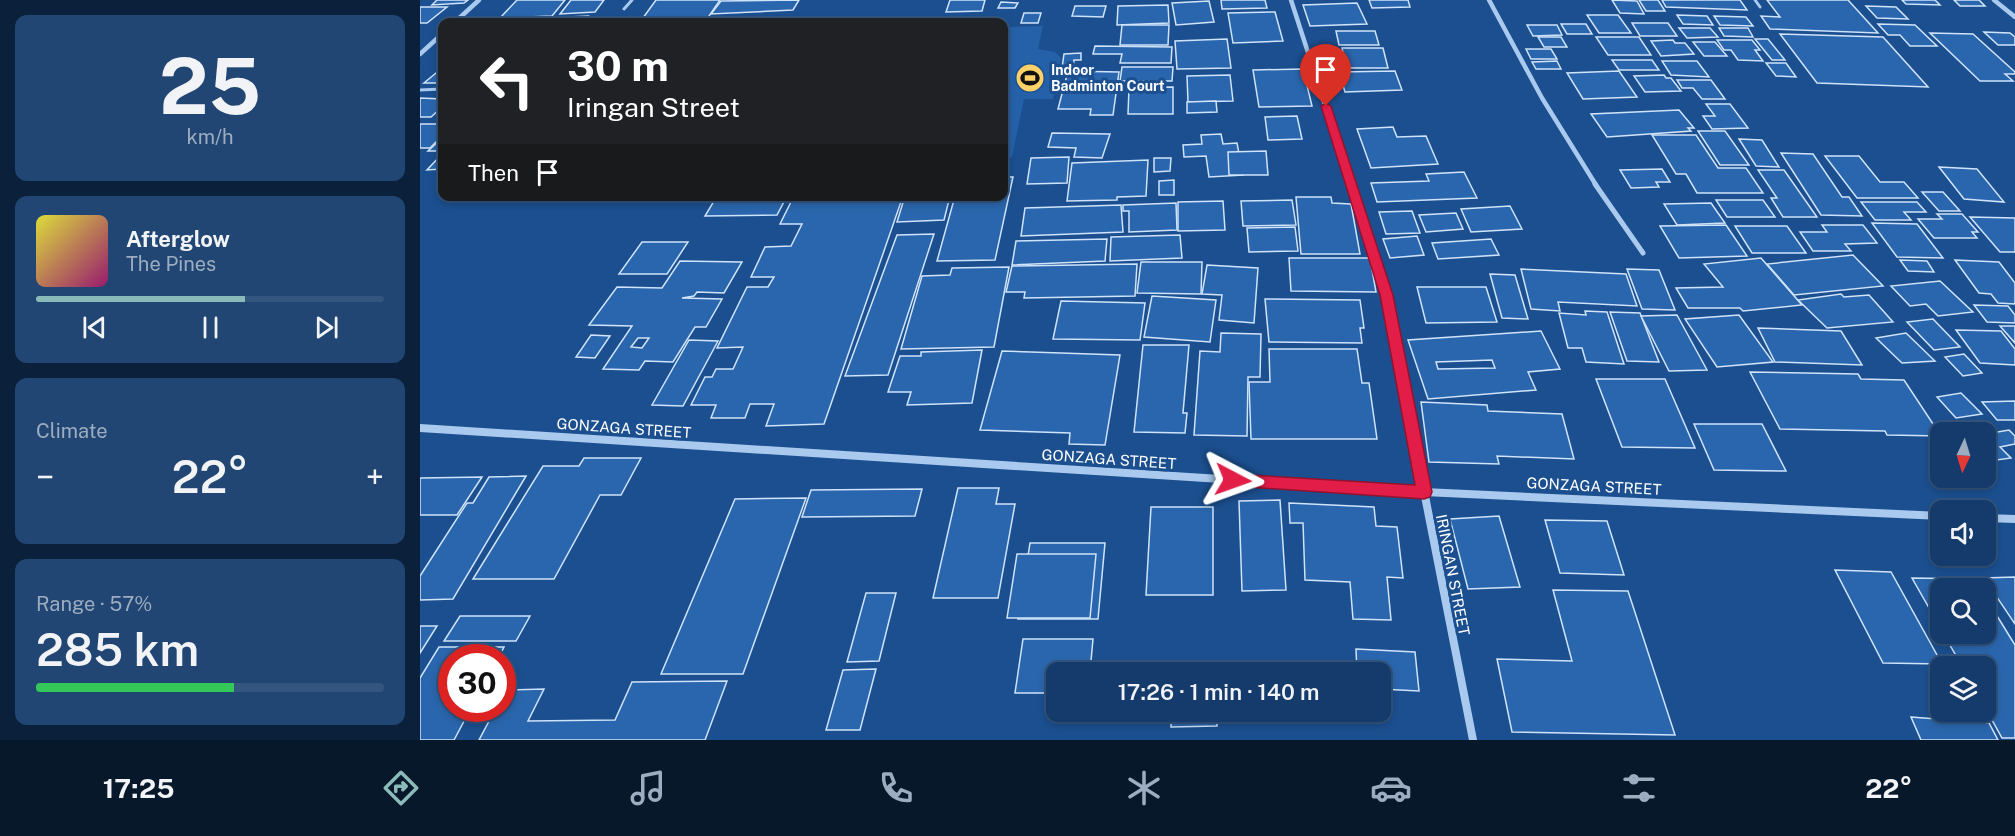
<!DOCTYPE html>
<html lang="en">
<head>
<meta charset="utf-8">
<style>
  body { margin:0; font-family:"Public Sans",sans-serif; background:#214673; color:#f1f3f6; height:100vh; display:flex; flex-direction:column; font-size:22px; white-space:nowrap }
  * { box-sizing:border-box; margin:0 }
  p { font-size:20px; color:#9dadc1 }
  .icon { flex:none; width:33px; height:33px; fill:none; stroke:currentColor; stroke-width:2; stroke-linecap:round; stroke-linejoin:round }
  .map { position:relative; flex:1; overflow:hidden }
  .details { display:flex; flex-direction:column; gap:15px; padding:15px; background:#0b203b; width:420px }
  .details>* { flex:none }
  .banner { position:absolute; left:18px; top:18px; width:570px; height:183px; border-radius:12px; box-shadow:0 3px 9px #0003,0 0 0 2px #33557e; background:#202124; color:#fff; overflow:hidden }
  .needle { width:39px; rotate:184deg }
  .fabs { position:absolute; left:1510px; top:422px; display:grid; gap:12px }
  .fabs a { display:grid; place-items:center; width:66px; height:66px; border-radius:12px; background:#143b6b; box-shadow:0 3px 9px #0003,0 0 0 2px #33557e; font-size:30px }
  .speed { position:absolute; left:18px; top:644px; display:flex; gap:12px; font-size:30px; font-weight:700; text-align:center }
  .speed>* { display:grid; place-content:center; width:78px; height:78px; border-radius:50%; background:#143b6b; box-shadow:0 3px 9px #0003,0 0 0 2px #33557e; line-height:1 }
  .speed .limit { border:9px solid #d22; background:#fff; color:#111 }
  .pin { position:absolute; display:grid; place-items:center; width:51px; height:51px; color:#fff; margin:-62px -26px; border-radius:50% 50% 50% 0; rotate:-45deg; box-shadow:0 0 6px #0007 }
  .pin .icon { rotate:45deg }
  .me { position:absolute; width:66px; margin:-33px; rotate:94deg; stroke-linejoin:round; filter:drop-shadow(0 0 4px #0008) }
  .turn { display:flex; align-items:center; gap:21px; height:126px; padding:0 30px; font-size:27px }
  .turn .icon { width:78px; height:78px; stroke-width:2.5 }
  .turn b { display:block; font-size:42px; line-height:51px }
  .then { display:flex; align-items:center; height:57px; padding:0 30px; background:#0003; gap:12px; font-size:22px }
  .big { font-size:45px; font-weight:600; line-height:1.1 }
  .details .card { flex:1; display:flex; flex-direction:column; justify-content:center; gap:9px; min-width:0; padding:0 21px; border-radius:12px; background:#214673 }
  .details .dial { align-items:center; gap:0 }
  .dial b { font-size:78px; line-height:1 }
  .song { display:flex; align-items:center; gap:18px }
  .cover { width:72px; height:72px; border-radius:9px; background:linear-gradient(135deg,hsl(60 70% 55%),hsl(320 70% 35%)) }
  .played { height:6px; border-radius:3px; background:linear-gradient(90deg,#8bbbb9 60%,#33557e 60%) }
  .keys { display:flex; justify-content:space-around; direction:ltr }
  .heat { display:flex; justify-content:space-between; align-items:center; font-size:33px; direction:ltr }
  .charge { height:9px; border-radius:4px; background:linear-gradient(90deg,#34c759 57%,#33557e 0) }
  .trip { position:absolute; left:626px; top:662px; width:345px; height:60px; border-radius:12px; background:#143b6b; box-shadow:0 3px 9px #0003,0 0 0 2px #33557e; font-weight:600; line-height:60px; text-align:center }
  .dock { display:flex; height:96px; justify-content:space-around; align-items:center; background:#08182b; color:#9dadc1 }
  .dock .icon { width:42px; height:42px }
  .dock .selected { color:#8bbbb9 }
  .dock b { font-size:27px; color:#f1f3f6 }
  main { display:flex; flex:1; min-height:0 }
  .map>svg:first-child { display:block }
  .green { fill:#2461a8 }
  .building { fill:#2a66ad; stroke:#cfe3fa; stroke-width:1.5; fill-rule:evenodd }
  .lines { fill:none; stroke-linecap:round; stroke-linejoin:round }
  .service { stroke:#a9c9ee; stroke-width:3 }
  .minor-far2 { stroke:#a9c9ee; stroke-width:4.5 }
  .minor-far1 { stroke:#a9c9ee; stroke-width:5 }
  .minor { stroke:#a9c9ee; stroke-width:8 }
  .route { fill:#e11d48; stroke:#92132f; stroke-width:1.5 }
  .labels { text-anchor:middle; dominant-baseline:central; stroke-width:6; stroke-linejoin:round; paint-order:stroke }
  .far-poi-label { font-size:14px; font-weight:bold; fill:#fff; stroke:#1b4f8f; text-anchor:start }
  .street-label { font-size:15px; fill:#fff; stroke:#1b4f8f }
</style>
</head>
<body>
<main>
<section class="details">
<div class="card dial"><b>25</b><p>km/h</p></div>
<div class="card">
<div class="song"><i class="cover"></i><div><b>Afterglow</b><p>The Pines</p></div></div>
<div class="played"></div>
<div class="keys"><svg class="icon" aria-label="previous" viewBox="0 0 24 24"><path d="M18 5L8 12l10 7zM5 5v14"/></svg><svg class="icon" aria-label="pause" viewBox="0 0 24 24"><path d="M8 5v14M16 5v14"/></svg><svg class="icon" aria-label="next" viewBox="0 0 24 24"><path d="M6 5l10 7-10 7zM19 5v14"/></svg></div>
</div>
<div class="card"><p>Climate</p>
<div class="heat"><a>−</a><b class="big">22°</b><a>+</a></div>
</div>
<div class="card"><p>Range · 57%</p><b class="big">285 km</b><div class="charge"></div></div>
</section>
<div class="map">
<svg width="1595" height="740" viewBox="0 0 1595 740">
  <rect width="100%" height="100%" fill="#1b4f8f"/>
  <path class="green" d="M623 26 618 49 635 52 641 58 633 99H604L592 157 584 158V27Z"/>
  <g class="building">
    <path d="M17 0H48L44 3 12 5Z"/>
    <path d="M97 0H145L132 16 80 18Z"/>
    <path d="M151 0H184L175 12 140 14Z"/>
    <path d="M236 0H300L285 22H220Z"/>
    <path d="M379 0 373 10 291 14 301 1Z"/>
    <path d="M530 0H565L562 11 526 12Z"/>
    <path d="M801 0H845L847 8 802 9Z"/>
    <path d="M949 0H988L990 7 952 8Z"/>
    <path d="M1192 0 1217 1 1224 14 1200 13Z"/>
    <path d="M1219 0H1238L1245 11H1226Z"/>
    <path d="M1242 0H1320L1327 10 1246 7Z"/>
    <path d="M1347 0H1428L1458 33 1350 29 1341 16 1360 17Z"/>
    <path d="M1482 0H1515L1520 5 1486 4Z"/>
    <path d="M1534 0H1559L1565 6H1540Z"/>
    <path d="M789 1 794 22 756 25 752 3Z"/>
    <path d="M581 2 598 3 595 8H578Z"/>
    <path d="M937 3 947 24 890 26 883 5Z"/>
    <path d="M748 5 749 23 697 25 698 6Z"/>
    <path d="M655 6H686L683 17 652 16Z"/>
    <path d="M1446 6 1476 7 1488 19 1457 18Z"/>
    <path d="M0 7H27L7 23H0Z"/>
    <path d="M855 12 863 41 813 43 808 13Z"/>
    <path d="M604 13H621L618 23H601Z"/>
    <path d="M1167 15H1198L1211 33H1179Z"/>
    <path d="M1257 15 1287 16 1293 25 1263 24Z"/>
    <path d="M168 16 163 22H79L81 20Z"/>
    <path d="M1294 16 1326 17 1333 26 1300 25Z"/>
    <path d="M1212 23H1248L1257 36H1220Z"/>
    <path d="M1141 24H1166L1172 34H1147Z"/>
    <path d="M1458 24 1495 25 1517 46H1490L1480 35H1468Z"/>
    <path d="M702 25H749L748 45H700Z"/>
    <path d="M1107 25H1137L1142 35 1113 36Z"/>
    <path d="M1259 28H1290L1298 37 1267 38Z"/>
    <path d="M1299 28H1328L1333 37 1304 36Z"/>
    <path d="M916 31H955L959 45H919Z"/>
    <path d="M1564 32 1590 33 1595 37V45H1578Z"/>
    <path d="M1510 33 1553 34 1595 72V74H1585L1593 81H1560Z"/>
    <path d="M1360 34 1463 37 1508 87 1397 83Z"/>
    <path d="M1118 37H1141L1147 47H1124Z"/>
    <path d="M1176 37H1219L1231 55H1188Z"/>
    <path d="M807 39 811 68 757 69 755 41Z"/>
    <path d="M1335 39H1348L1365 60H1352Z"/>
    <path d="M1253 40 1255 43H1265L1274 54 1241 56 1231 41Z"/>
    <path d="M1297 40H1332L1340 50H1335L1343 61 1318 60 1311 50H1304Z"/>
    <path d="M1273 42H1295L1307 56H1284Z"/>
    <path d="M675 46 752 47 751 63H700L702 54H673Z"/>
    <path d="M922 48H963L968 68H926Z"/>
    <path d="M1106 49H1131L1137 59H1111Z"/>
    <path d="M661 53V60H654L653 67 642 68 644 54Z"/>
    <path d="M1192 60H1232L1239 70H1199Z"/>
    <path d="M1137 61 1141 69H1116L1112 62Z"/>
    <path d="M1242 61H1277L1289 77 1251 75Z"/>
    <path d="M1346 63H1366L1376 77 1356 76Z"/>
    <path d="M702 67H753L752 81H700Z"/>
    <path d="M22 68V83H4Z"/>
    <path d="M883 69 892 106 839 107 833 70Z"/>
    <path d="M648 71 699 72 693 115H670L671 109H638Z"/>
    <path d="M975 71 982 90 925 92 919 72Z"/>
    <path d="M1199 71 1217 97 1163 99 1147 73Z"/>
    <path d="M810 75 813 101 768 102 767 76Z"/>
    <path d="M1244 75 1246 78H1251L1261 91 1225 92 1214 76Z"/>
    <path d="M1257 80H1291L1305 99H1282L1273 88H1262Z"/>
    <path d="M753 87V114H708L709 88Z"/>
    <path d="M0 98 22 99V107L11 117H0Z"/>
    <path d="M796 101 797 112 767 113V102Z"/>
    <path d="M1286 104H1310L1328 128 1292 129 1283 116H1295Z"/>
    <path d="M1259 110 1274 128H1268L1271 131 1187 137 1171 114Z"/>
    <path d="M877 116 882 139 848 140 845 117Z"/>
    <path d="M0 124H22V136L10 148H0Z"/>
    <path d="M973 127 977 137 1006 136 1018 164 951 168 937 129Z"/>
    <path d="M1278 131H1305L1329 165H1300Z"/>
    <path d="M632 133 690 134 682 158 654 157 656 148 628 147Z"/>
    <path d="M801 134 803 144 817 143 823 175 789 177 786 156 764 157 763 145 782 144 781 135Z"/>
    <path d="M1232 135H1276L1298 168H1326L1343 193H1277L1266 174H1256Z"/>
    <path d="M22 138V151H8Z"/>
    <path d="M1319 139 1342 140 1359 167 1336 166Z"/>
    <path d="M846 151 848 175H809L808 152Z"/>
    <path d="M1361 153 1393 154 1422 197H1429L1442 216 1401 215Z"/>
    <path d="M22 154V169L7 170Z"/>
    <path d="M1405 156H1439L1460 182H1484L1498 198H1437Z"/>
    <path d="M649 157 647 183 607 184 611 158Z"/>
    <path d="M734 158H751L750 171 734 172Z"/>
    <path d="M728 160 726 196 697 197V200L647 201 652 163Z"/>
    <path d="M1519 167 1557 169 1584 202 1544 199Z"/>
    <path d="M1242 169 1250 182H1236L1239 187 1211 188 1200 170Z"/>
    <path d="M1338 170H1364L1397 217H1363L1351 198H1357Z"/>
    <path d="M1044 172 1057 198 957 202 951 183 1009 181 1006 174Z"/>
    <path d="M584 177H593L575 260 517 261 535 196H584Z"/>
    <path d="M754 180V195H739V181Z"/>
    <path d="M1502 192H1523L1540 211H1519Z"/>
    <path d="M297 196H367L357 215 285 216Z"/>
    <path d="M374 196H483L404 424 346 426 354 404H330L325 418H291L296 405H271L285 377H292L296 369H313L323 347 297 348 327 287H348L354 277H331L345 247 371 246 382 224H360Z"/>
    <path d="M485 196H530L524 220 477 222Z"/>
    <path d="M876 197H911L912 203 931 204 940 254H881Z"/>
    <path d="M872 200 876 225 823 226 821 201Z"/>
    <path d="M1296 200H1343L1355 217H1307Z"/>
    <path d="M803 201 805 230 758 231V202Z"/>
    <path d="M1441 202H1497L1506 212H1484L1491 220H1455Z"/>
    <path d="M756 203 757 230 709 232V211H703V205Z"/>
    <path d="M1291 203 1305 223 1257 225 1244 204Z"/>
    <path d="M701 205 703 232 601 236 605 208Z"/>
    <path d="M1090 206 1102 229 1051 232 1041 209Z"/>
    <path d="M992 211 1000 233 966 234 959 212Z"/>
    <path d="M1036 213 1043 229 1006 232 999 215Z"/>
    <path d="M1517 214H1542L1558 232H1552L1557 238H1514L1498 219H1522Z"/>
    <path d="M1550 217 1595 218V252H1580Z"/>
    <path d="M1452 223 1497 224 1523 258 1477 257Z"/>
    <path d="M1306 225 1327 256 1259 258 1240 226Z"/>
    <path d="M1402 225H1443L1457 243 1425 244 1431 251H1393L1380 232H1407Z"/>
    <path d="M1315 226H1367L1386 253H1332Z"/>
    <path d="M875 227 878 251 829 252 827 228Z"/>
    <path d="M514 234 468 375 425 376 477 235Z"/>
    <path d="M760 235 762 258 690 261 691 237Z"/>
    <path d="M997 236 1004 255 970 258 963 239Z"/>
    <path d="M687 239 685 261 592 265 596 241Z"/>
    <path d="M1071 239 1079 255 1018 259 1012 243Z"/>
    <path d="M222 242H268L247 274H199Z"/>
    <path d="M1433 255 1463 286 1374 295 1347 264Z"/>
    <path d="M869 258H950L956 292 871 291Z"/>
    <path d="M1341 258 1382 305 1323 311 1320 308H1268L1256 288 1303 287 1284 264Z"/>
    <path d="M1480 260 1507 261 1514 272 1488 271Z"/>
    <path d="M1535 260 1579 262 1595 283V304L1578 303 1571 294 1559 293Z"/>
    <path d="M260 261 322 262 304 293 277 292 274 296 262 298 302 299 286 327H275L253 362 225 361 219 370 183 369 212 326 169 325 197 287 242 288ZM218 338H229L222 348 211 347Z"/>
    <path d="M721 262H782L781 294 717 293Z"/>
    <path d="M717 264 715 296 604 298 605 292H586L592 266Z"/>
    <path d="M787 265 838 268 834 323 799 320 802 295 782 294Z"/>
    <path d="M589 267 574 347 481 349 502 276 530 275 532 268Z"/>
    <path d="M1101 269 1206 274 1217 306 1138 302 1140 311 1111 309Z"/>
    <path d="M1207 269 1239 270 1255 310 1222 309Z"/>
    <path d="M1070 274 1095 275 1108 319 1082 318Z"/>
    <path d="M1520 281 1553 312 1518 316 1506 304 1490 306 1471 286Z"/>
    <path d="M997 287H1066L1077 322 1006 323Z"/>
    <path d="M1421 294 1424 297 1449 295 1473 322 1407 328 1378 300Z"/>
    <path d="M732 296 796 300 790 342 724 337Z"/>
    <path d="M845 299 940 300 944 328H940L942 343 849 342Z"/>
    <path d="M641 301 725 303 720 340 633 339Z"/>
    <path d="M1554 305 1588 306 1595 315V323L1567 322Z"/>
    <path d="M1165 311 1187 312 1204 364 1166 362 1162 348H1148L1139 313 1166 315Z"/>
    <path d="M1190 312 1220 313 1239 362 1207 361Z"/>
    <path d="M1257 315 1287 370 1249 371 1221 316Z"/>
    <path d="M1319 315 1353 362 1297 367 1265 319Z"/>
    <path d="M1513 319 1540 347 1514 350 1487 322Z"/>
    <path d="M1580 326H1595V343Z"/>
    <path d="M1338 328 1421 331 1442 365 1355 362Z"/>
    <path d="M1536 330 1581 331 1595 349V365L1560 363Z"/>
    <path d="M1121 331 1140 369 1108 372 1116 390 1008 399 988 340ZM1072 360 1075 368 1018 369 1016 362Z"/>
    <path d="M801 333 841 334 840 377H828L827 436 774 435 780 351 800 352Z"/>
    <path d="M1486 333 1515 361 1482 363 1456 338Z"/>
    <path d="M171 335 190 336 175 358 156 357Z"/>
    <path d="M269 340 298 341 263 406 232 405Z"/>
    <path d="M723 345H769L763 413H767L765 433 714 432Z"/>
    <path d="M849 349H937L942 383H949L957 439H831L829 382H850Z"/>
    <path d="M562 350 552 403 487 405 491 392H468L480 356H501V352Z"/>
    <path d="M582 351 700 355 685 445 649 444 650 433 560 430Z"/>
    <path d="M1544 354 1562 373 1543 376 1525 357Z"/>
    <path d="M1330 372 1438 374 1441 379 1484 380 1521 436 1467 435 1465 431 1360 429Z"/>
    <path d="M1176 379H1245L1275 448 1202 447Z"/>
    <path d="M1541 393 1562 414 1536 418 1517 397Z"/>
    <path d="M1595 401V420H1577L1562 402Z"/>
    <path d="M1001 402 1067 405 1068 411 1142 414 1154 459 1077 456 1079 464 1009 462Z"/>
    <path d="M1274 424H1342L1366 471 1294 470Z"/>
    <path d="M1589 430 1595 436V444L1580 447 1591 458 1569 461 1566 458V434Z"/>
    <path d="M164 458H221L201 495H180L134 579H53L123 466H159Z"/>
    <path d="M106 476 33 599 0 600V576L47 503H53L69 477Z"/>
    <path d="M62 477 37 515H0V478Z"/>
    <path d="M538 488H579L576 504H595L578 598H513Z"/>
    <path d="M502 489 495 516 382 517 391 490Z"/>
    <path d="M386 498 323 674H241L315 499Z"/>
    <path d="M860 500 866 590 822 591 819 501Z"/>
    <path d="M869 503 954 507 956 526 977 527 983 578 967 577 971 620 933 619 930 582 885 580 883 523H870Z"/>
    <path d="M731 507H793V595H726Z"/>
    <path d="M1079 516 1100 587 1048 589 1030 519Z"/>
    <path d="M1125 520 1187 521 1204 575 1140 573Z"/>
    <path d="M610 543H685L678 619H598Z"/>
    <path d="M597 554H676L670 618H587Z"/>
    <path d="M1415 570 1471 572 1522 664 1463 663Z"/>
    <path d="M1595 577V624L1564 578Z"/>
    <path d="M1492 578 1554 579 1560 588H1521V629Z"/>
    <path d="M1133 590 1208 591 1255 735 1092 732 1077 659 1152 661Z"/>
    <path d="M446 593H476L459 661 427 662Z"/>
    <path d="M1566 598 1595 645V738H1582L1566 709V666H1542L1523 633H1566Z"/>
    <path d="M40 616H110L96 641H24Z"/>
    <path d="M0 626H17L0 653Z"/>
    <path d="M603 639H673L670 672H636V693H595Z"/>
    <path d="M19 647H84L79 657H32V708H51L34 740H0V678Z"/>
    <path d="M936 649 995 652 999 691 960 689V672H937Z"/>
    <path d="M456 669 440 730H406L423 670Z"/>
    <path d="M307 681 285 740H59L76 708H82V696L86 690 124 689 108 721 195 720 212 682Z"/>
    <path d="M751 711H797V726L751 727Z"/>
    <path d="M1491 717 1569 723 1578 740H1501Z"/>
  </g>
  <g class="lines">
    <g class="service">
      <path d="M1335 0 1340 7"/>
      <path d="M204 9 212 0"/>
      <path d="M0 90 22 89"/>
    </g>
    <g class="minor-far2">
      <path d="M871 0 931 185"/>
      <path d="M1069 0 1122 98 1176 185"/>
      <path d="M1574 0 1595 17"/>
      <path d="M35 22 59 0"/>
      <path d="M0 54 22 34"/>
    </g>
    <g class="minor-far1">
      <path d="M930 184 966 295 992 426"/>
      <path d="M1175 184 1223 253"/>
    </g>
    <g class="minor">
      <path d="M991 425 1053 740"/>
      <path d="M0 428 1004 492 1521 516"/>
      <path d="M1566 518 1595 519"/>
    </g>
  </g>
  <path class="route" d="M906 103 911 106 973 295 1012 492 1010 497 1004 499 813 486 808 484 806 480 808 476 813 474 995 485 960 295 901 106Z"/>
  <defs>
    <g id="stadium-disc" transform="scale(1.5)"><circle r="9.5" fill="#ffd166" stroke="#1b4f8f"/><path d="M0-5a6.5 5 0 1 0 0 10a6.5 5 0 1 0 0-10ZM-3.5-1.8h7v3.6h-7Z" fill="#111"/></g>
  </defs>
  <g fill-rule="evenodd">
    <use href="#stadium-disc" x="610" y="78"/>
  </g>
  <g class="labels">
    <g class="far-poi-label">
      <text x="631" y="70">Indoor<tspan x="631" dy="16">Badminton Court</tspan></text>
    </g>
    <g class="street-label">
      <text transform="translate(204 428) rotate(4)">GONZAGA STREET</text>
      <text transform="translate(689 459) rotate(4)">GONZAGA STREET</text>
      <text transform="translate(1174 486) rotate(3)">GONZAGA STREET</text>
      <text transform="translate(1033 575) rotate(79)">IRINGAN STREET</text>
    </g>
  </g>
</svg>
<div class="fabs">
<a><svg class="needle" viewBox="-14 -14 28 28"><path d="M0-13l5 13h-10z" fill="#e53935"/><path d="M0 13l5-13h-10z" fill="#9dadc1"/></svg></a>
<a><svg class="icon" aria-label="sound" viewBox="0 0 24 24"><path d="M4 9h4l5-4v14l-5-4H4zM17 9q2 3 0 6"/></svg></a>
<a><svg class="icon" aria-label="search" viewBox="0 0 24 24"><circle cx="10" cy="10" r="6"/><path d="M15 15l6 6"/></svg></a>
<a><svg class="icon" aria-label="layers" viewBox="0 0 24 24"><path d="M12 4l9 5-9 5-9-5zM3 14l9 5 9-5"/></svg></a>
</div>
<div class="speed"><div class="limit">30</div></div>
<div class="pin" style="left:906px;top:106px;background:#d93025"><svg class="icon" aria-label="arrive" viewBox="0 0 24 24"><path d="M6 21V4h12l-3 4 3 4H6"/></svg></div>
<svg class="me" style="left:813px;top:480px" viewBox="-20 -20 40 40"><path d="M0-17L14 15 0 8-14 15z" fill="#e11d48" stroke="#fff" stroke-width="4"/></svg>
<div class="trip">17:26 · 1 min · 140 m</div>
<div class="banner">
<div class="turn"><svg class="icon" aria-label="left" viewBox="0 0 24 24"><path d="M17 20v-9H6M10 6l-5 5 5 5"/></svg><div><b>30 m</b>Iringan Street</div></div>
<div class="then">Then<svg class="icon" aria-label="arrive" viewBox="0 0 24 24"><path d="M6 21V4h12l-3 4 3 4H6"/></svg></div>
</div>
</div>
</main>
<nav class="dock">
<b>17:25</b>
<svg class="icon selected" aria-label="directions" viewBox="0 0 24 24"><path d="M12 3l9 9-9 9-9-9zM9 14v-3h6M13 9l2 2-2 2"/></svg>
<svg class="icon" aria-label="music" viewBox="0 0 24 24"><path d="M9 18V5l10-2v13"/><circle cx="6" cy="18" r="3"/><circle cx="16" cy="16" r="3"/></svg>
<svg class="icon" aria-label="phone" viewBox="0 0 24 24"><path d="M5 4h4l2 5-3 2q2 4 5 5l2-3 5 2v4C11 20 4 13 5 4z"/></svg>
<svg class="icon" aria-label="climate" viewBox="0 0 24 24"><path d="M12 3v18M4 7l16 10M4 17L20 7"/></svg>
<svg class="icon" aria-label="car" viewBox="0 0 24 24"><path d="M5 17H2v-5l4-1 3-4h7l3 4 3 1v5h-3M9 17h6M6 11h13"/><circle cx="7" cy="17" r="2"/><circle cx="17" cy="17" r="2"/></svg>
<svg class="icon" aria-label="filters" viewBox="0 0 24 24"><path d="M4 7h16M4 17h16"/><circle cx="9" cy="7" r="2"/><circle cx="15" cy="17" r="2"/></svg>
<b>22°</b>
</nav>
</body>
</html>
